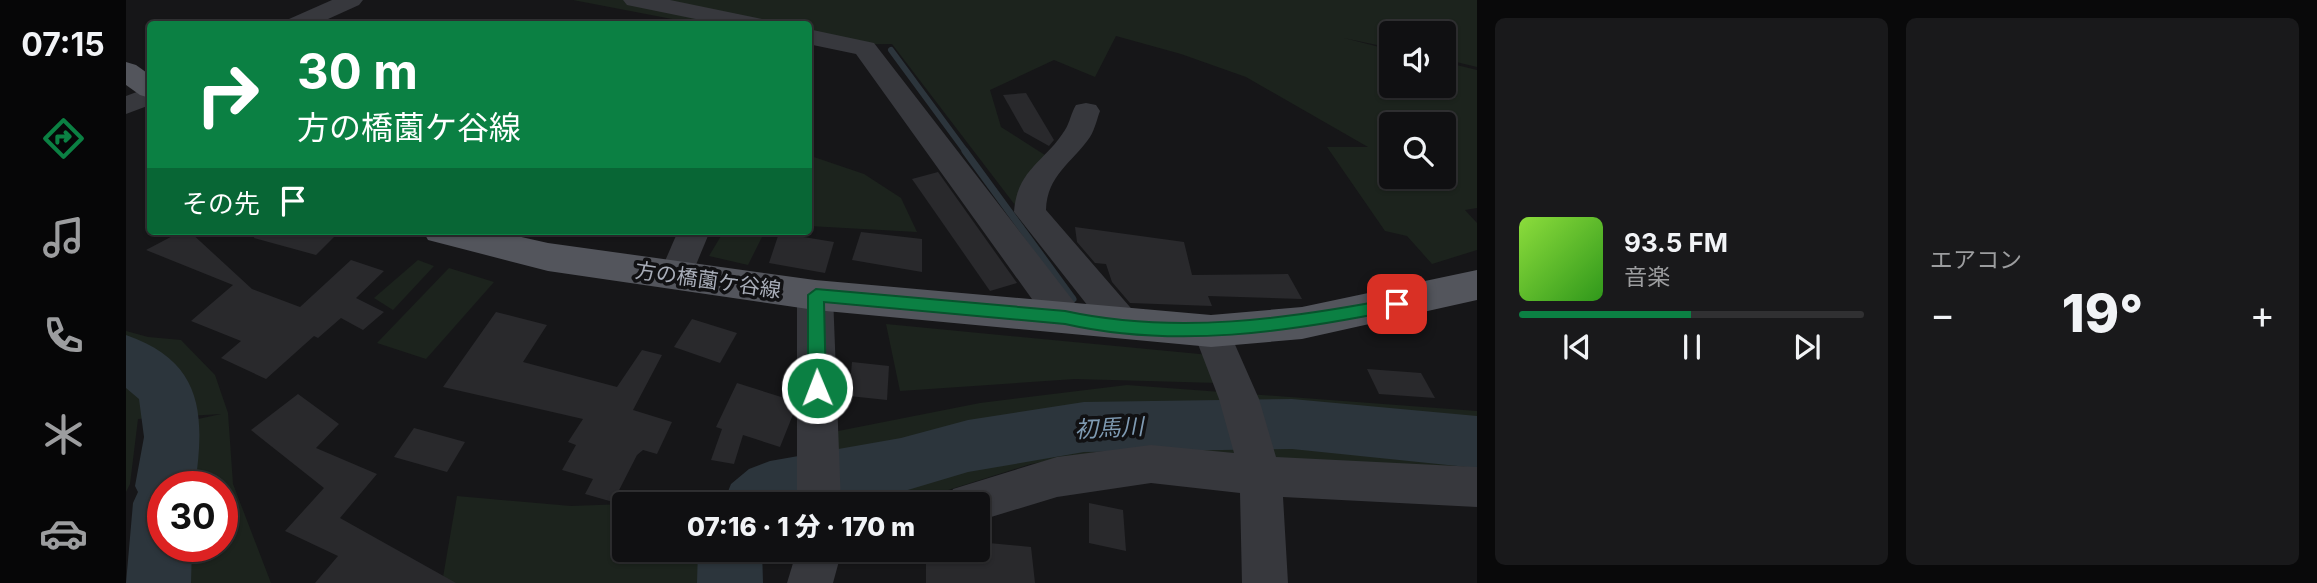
<!DOCTYPE html>
<html lang="ja">
<head>
<meta charset="utf-8">
<style>
  body { margin:0; font-family:Inter,"Noto Sans JP",sans-serif; background:#19191b; color:#f1f3f6; height:100vh; display:flex; flex-direction:column; font-size:26px; white-space:nowrap }
  * { box-sizing:border-box; margin:0 }
  p { font-size:23px; color:#9c9d9f }
  .icon { flex:none; width:38px; height:38px; fill:none; stroke:currentColor; stroke-width:2; stroke-linecap:round; stroke-linejoin:round }
  .map { position:relative; flex:1; overflow:hidden }
  .panel { display:flex; flex-direction:column; gap:18px; padding:18px; background:#09090a; width:840px }
  .panel>* { flex:none }
  .top-card { position:absolute; left:21px; top:21px; width:665px; height:214px; border-radius:7px; box-shadow:0 2px 5px #0004,0 0 0 2px #303032; background:#0b8043; color:#fff; overflow:hidden }
  .buttons { position:absolute; left:1253px; top:21px; display:grid; gap:14px }
  .buttons a { display:grid; place-items:center; width:77px; height:77px; border-radius:7px; background:#101012; box-shadow:0 2px 5px #0004,0 0 0 2px #303032; font-size:35px }
  .speed { position:absolute; left:21px; top:471px; display:flex; gap:14px; font-size:35px; font-weight:700; text-align:center }
  .speed>* { display:grid; place-content:center; width:91px; height:91px; border-radius:50%; background:#101012; box-shadow:0 2px 5px #0004,0 0 0 2px #303032; line-height:1 }
  .speed .limit { border:10px solid #d22; background:#fff; color:#111 }
  .pin { position:absolute; display:grid; place-items:center; width:60px; height:60px; color:#fff; margin:-30px; border-radius:14px; box-shadow:0 4px 10px #0006 }
  .me { position:absolute; width:77px; margin:-38px; rotate:359deg; stroke-linejoin:round; filter:drop-shadow(0 0 5px #0008) }
  .turn { display:flex; align-items:center; gap:24px; height:147px; padding:0 35px; font-size:32px }
  .turn .icon { width:91px; height:91px; stroke-width:2.5 }
  .turn b { display:block; font-size:49px; line-height:60px }
  .then { display:flex; align-items:center; height:66px; padding:0 35px; background:#0003; gap:14px; font-size:26px }
  .big { font-size:52px; font-weight:800; line-height:1.1 }
  .panel .tile { flex:1; display:flex; flex-direction:column; justify-content:center; gap:10px; min-width:0; padding:0 24px; border-radius:10px; background:#19191b }
  .song { display:flex; align-items:center; gap:21px }
  .cover { width:84px; height:84px; border-radius:10px; background:linear-gradient(135deg,hsl(90 70% 55%),hsl(110 70% 35%)) }
  .played { height:7px; border-radius:4px; background:linear-gradient(90deg,#0b8043 50%,#303032 50%) }
  .keys { display:flex; justify-content:space-around; direction:ltr }
  .heat { display:flex; justify-content:space-between; align-items:center; font-size:38px; direction:ltr }
  .panel .tiles { flex:1; display:grid; gap:18px; grid-template-columns:repeat(2,1fr) }
  .trip { position:absolute; left:486px; top:492px; width:378px; height:70px; border-radius:7px; background:#101012; box-shadow:0 2px 5px #0004,0 0 0 2px #303032; font-weight:800; line-height:70px; text-align:center }
  main { display:flex; flex:1; min-height:0 }
  .dock { display:flex; flex-direction:column; width:126px; justify-content:space-around; align-items:center; background:#060607; color:#9c9d9f }
  .dock .icon { width:49px; height:49px }
  .dock .active { color:#0b8043 }
  .dock b { font-size:32px; color:#f1f3f6 }
  .map>svg:first-child { display:block }
  .green { fill:#1c231d; fill-rule:evenodd }
  .lines { fill:none; stroke-linecap:round; stroke-linejoin:round }
  .stream-far1 { stroke:#2c353c; stroke-width:6 }
  .stream { stroke:#2c353c; stroke-width:7 }
  .river { fill:#2c353c; fill-rule:evenodd }
  .building { fill:#29292c }
  .minor { fill:#37383d; fill-rule:evenodd }
  .major { fill:#53555c; fill-rule:evenodd }
  .route { fill:#0b8043; stroke:#07532c; stroke-width:2 }
  .labels { text-anchor:middle; dominant-baseline:central; stroke-width:7; stroke-linejoin:round; paint-order:stroke }
  .street-label { font-size:21px; fill:#a8adb8; stroke:#111113 }
  .water-label { font-size:23px; font-style:italic; fill:#7f9bb3; stroke:#111113 }
</style>
</head>
<body>
<main>
<nav class="dock">
<b>07:15</b>
<svg class="icon active" aria-label="directions" viewBox="0 0 24 24"><path d="M12 3l9 9-9 9-9-9zM9 14v-3h6M13 9l2 2-2 2"/></svg>
<svg class="icon" aria-label="music" viewBox="0 0 24 24"><path d="M9 18V5l10-2v13"/><circle cx="6" cy="18" r="3"/><circle cx="16" cy="16" r="3"/></svg>
<svg class="icon" aria-label="phone" viewBox="0 0 24 24"><path d="M5 4h4l2 5-3 2q2 4 5 5l2-3 5 2v4C11 20 4 13 5 4z"/></svg>
<svg class="icon" aria-label="climate" viewBox="0 0 24 24"><path d="M12 3v18M4 7l16 10M4 17L20 7"/></svg>
<svg class="icon" aria-label="car" viewBox="0 0 24 24"><path d="M5 17H2v-5l4-1 3-4h7l3 4 3 1v5h-3M9 17h6M6 11h13"/><circle cx="7" cy="17" r="2"/><circle cx="17" cy="17" r="2"/></svg>
</nav>
<div class="map">
<svg width="1351" height="583" viewBox="0 0 1351 583">
  <rect width="100%" height="100%" fill="#161618"/>
  <g class="green">
    <path d="M447 0H1351V67L1318 59V33H1265V48L1218 38 1265 50V86H1318V62L1351 70V208L1339 210 1351 223V250L1306 264 1281 236 1259 231 1201 147H1242L1120 77 1055 54 990 36 969 77 928 60 864 90 875 127 922 157 906 168 892 209 766 44 683 45 682 24H572ZM1265 124H1318V177H1265Z"/>
    <path d="M682 155 738 174 775 198 791 232 683 226Z"/>
    <path d="M598 231H639L622 265 583 256Z"/>
    <path d="M292 260 308 266 267 310 248 298Z"/>
    <path d="M323 268 368 282 300 359 251 343Z"/>
    <path d="M760 324 1084 355 1092 383 949 379 774 391Z"/>
    <path d="M0 331 22 337 55 340 89 375 102 413 107 484 145 583H4L31 428 95 414 12 419 4 484 0 492ZM37 486H96V546H37Z"/>
    <path d="M1001 385 1351 411V475L1151 462 1004 446 905 464 778 504H693L692 435 854 403Z"/>
    <path d="M331 496 445 506 499 504V550H609L606 583H316Z"/>
  </g>
  <g class="lines">
    <path class="stream-far1" d="M765 50 840 152"/>
    <path class="stream" d="M839 151 947 299"/>
    <g class="river">
      <path d="M0 335C78 362 79 415 69 486H37V546H66L65 583H0L7 503 12 492 9 486 18 437 13 399 0 388Z"/>
      <path d="M1166 399 1351 416V468L1166 449 958 452 842 472 775 492 712 504H597L605 484 623 469 644 461 775 438 842 420 958 402Z"/>
      <path d="M572 550H636L637 583H571Z"/>
    </g>
  </g>
  <g class="building">
    <path d="M900 93 928 140 923 146 898 132 877 95Z"/>
    <path d="M812 172 891 283 864 291 786 179Z"/>
    <path d="M949 227 1058 242 1066 275 1162 274 1176 299 1082 296 1086 306 1004 303 986 282 980 264 969 263 951 242Z"/>
    <path d="M56 231H63L126 289 174 307 225 260 258 271 230 298 258 312 237 330 215 318 192 338 188 336 140 379 95 358 115 341 65 321 107 285 20 250Z"/>
    <path d="M129 231H214L190 255 128 238Z"/>
    <path d="M735 232 796 239V272L726 260Z"/>
    <path d="M653 233 708 242 699 273 643 263Z"/>
    <path d="M370 312 421 325 397 362 491 387 516 350 536 355 507 410 546 422 531 454 517 450 511 455 487 502 459 494 467 479 436 470 450 445 442 442 457 419 317 387Z"/>
    <path d="M566 319 611 333 594 363 548 347Z"/>
    <path d="M726 362 763 366 761 400 723 396Z"/>
    <path d="M1241 369 1295 373 1309 398 1253 394Z"/>
    <path d="M611 383 668 401V412L654 447 617 435 608 464 585 460 596 429 590 427Z"/>
    <path d="M172 394 213 424 190 448 251 474 214 518 330 583H189L212 556 159 531 198 488 125 430Z"/>
    <path d="M288 428 339 442 321 472 268 457Z"/>
    <path d="M963 503 997 510 1000 551 963 543Z"/>
    <path d="M852 542 905 547 909 583H800V550H852Z"/>
  </g>
  <g class="lines">
    <g class="minor">
      <path d="M206 0H237L233 5 191 24H160L163 19Z"/>
      <path d="M497 0H544L636 19 639 24H594L501 5Z"/>
      <path d="M682 29 748 43 952 307 957 317 952 327 939 331 926 327 730 54 682 44Z"/>
      <path d="M24 87V105L0 114V96Z"/>
      <path d="M960 103 970 105 974 111C971 119 969 129 964 137 946 163 921 175 920 210L1010 314 1015 324 1010 334 997 338 984 334 888 212C891 169 919 162 939 130 944 122 945 113 950 105Z"/>
      <path d="M552 231H584L562 284 550 288 538 284 533 275Z"/>
      <path d="M689 281 701 285 707 295 715 504H671V295L677 285Z"/>
      <path d="M1085 316 1098 321 1103 331 1133 399 1150 457 1351 467V507L1157 497 1162 583H1116L1114 493 1025 483 931 497 852 521V504H820L827 489 931 457 1025 445 1108 453 1093 399 1067 331 1072 321Z"/>
      <path d="M671 550H716L707 583H661Z"/>
    </g>
    <g class="major">
      <path d="M0 62 10 65 24 75V98L14 95 0 85Z"/>
      <path d="M297 231H369L422 243 689 280 1085 315 1176 307 1351 270V300L1176 339 1085 347 689 310 422 271 302 240Z"/>
    </g>
  </g>
  <path class="route" d="M690 289 939 311C1050 335 1162 319 1271 298L1279 304 1271 310C1162 332 1050 349 939 324L698 302 700 388 691 396 682 388V295Z"/>
  <g class="labels">
    <g class="street-label">
      <text transform="translate(582 280) rotate(8)">方の橋薗ケ谷線</text>
    </g>
    <g class="water-label">
      <text transform="translate(983 428) rotate(-3)">初馬川</text>
    </g>
  </g>
</svg>
<div class="buttons">
<a><svg class="icon" aria-label="sound" viewBox="0 0 24 24"><path d="M4 9h4l5-4v14l-5-4H4zM17 9q2 3 0 6"/></svg></a>
<a><svg class="icon" aria-label="search" viewBox="0 0 24 24"><circle cx="10" cy="10" r="6"/><path d="M15 15l6 6"/></svg></a>
</div>
<div class="speed"><div class="limit">30</div></div>
<div class="pin" style="left:1271px;top:304px;background:#d93025"><svg class="icon" aria-label="arrive" viewBox="0 0 24 24"><path d="M6 21V4h12l-3 4 3 4H6"/></svg></div>
<svg class="me" style="left:691px;top:388px" viewBox="-20 -20 40 40"><circle r="17" fill="#0b8043" stroke="#fff" stroke-width="3"/><path d="M0-11L8 9 0 5-8 9z" fill="#fff"/></svg>
<div class="trip">07:16 · 1 分 · 170 m</div>
<div class="top-card">
<div class="turn"><svg class="icon" aria-label="right" viewBox="0 0 24 24"><path d="M7 20v-9h11M14 6l5 5-5 5"/></svg><div><b>30 m</b>方の橋薗ケ谷線</div></div>
<div class="then">その先<svg class="icon" aria-label="arrive" viewBox="0 0 24 24"><path d="M6 21V4h12l-3 4 3 4H6"/></svg></div>
</div>
</div>
<section class="panel">
<div class="tiles">
<div class="tile">
<div class="song"><i class="cover"></i><div><b>93.5 FM</b><p>音楽</p></div></div>
<div class="played"></div>
<div class="keys"><svg class="icon" aria-label="previous" viewBox="0 0 24 24"><path d="M18 5L8 12l10 7zM5 5v14"/></svg><svg class="icon" aria-label="pause" viewBox="0 0 24 24"><path d="M8 5v14M16 5v14"/></svg><svg class="icon" aria-label="next" viewBox="0 0 24 24"><path d="M6 5l10 7-10 7zM19 5v14"/></svg></div>
</div>
<div class="tile"><p>エアコン</p>
<div class="heat"><a>−</a><b class="big">19°</b><a>+</a></div>
</div>
</div>
</section>
</main>
</body>
</html>
